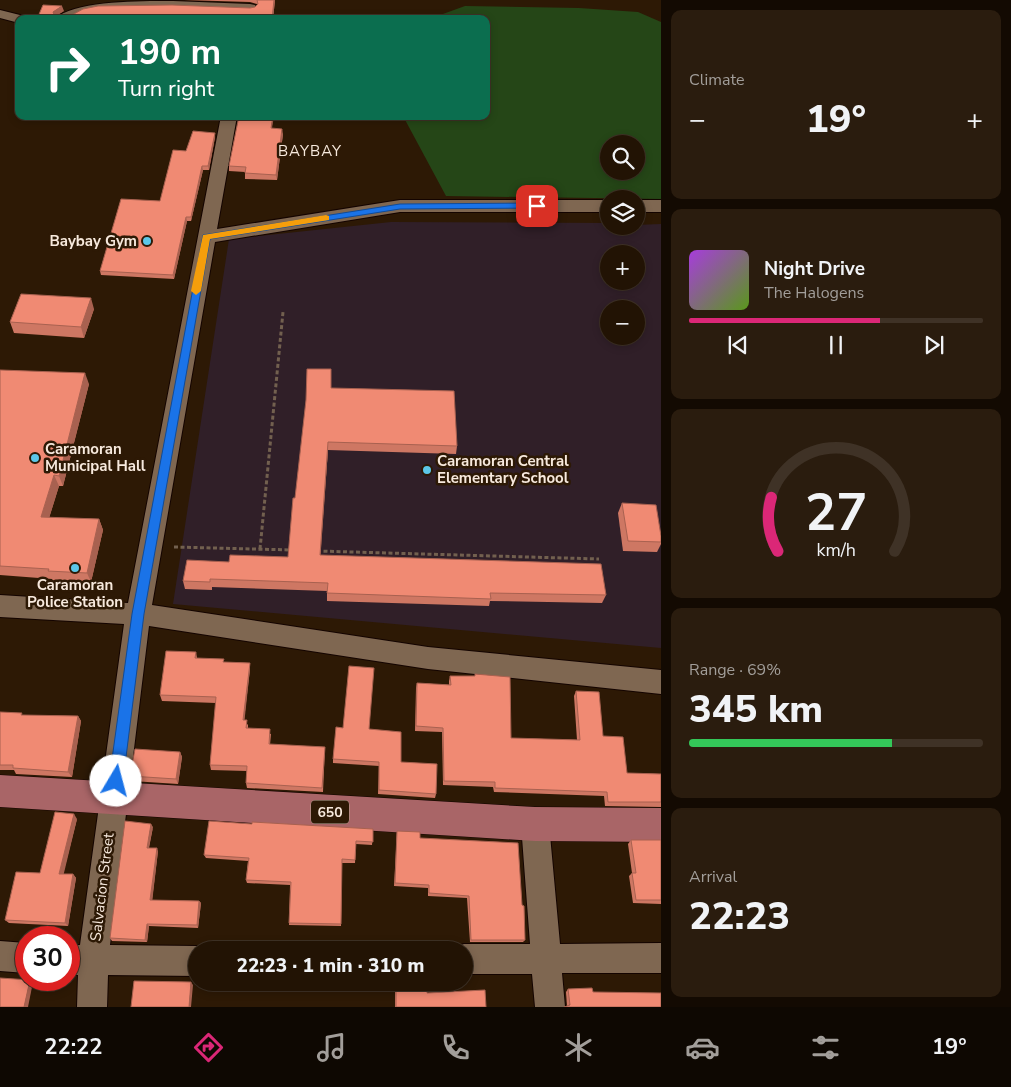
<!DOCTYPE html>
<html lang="en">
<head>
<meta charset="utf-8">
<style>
  body { margin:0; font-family:"Nunito Sans",sans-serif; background:#2a1c0e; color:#f1f3f6; height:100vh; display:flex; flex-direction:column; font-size:19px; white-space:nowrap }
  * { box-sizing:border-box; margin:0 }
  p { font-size:16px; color:#a29e9a }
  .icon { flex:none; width:28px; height:28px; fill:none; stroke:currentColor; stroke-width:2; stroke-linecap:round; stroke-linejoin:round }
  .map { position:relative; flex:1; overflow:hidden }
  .details { display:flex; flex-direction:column; gap:10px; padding:10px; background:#130a02; width:350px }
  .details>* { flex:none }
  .top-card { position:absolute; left:15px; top:15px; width:475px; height:105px; border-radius:10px; box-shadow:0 2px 8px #0003,0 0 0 1px #3f3226; background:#0b6e4f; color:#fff; overflow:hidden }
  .tools { position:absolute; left:600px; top:135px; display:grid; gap:10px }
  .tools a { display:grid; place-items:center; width:45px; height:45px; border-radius:50%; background:#221304; box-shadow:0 2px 8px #0003,0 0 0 1px #3f3226; font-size:25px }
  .speed { position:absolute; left:15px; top:926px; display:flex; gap:10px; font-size:25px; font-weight:700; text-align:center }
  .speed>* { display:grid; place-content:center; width:65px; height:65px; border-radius:50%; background:#221304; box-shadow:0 2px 8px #0003,0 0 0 1px #3f3226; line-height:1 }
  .speed .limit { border:8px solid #d22; background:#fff; color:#111 }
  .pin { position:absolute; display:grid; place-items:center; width:42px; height:42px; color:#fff; margin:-21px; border-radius:10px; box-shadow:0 2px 8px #0006 }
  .me { position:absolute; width:55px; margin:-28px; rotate:8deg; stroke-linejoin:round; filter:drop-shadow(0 0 4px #0008) }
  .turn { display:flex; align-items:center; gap:18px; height:105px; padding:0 20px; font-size:22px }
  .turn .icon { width:65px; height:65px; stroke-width:2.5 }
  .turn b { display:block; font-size:35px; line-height:42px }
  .big { font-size:38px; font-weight:800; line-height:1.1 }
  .details .card { flex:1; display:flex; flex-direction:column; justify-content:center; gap:8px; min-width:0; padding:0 18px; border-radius:10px; background:#2a1c0e }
  .details .dial { align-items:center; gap:0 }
  .dial svg { height:130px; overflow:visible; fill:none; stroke:#3f3226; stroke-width:7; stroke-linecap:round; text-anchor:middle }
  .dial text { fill:#f1f3f6; stroke:none }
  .song { display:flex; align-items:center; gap:15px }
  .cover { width:60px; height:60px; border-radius:8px; background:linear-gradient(135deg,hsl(280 70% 55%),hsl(90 70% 35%)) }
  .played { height:5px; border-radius:2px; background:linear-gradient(90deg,#db2777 65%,#3f3226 65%) }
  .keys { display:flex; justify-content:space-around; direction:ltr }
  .heat { display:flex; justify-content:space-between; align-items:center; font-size:28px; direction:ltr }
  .charge { height:8px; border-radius:4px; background:linear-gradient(90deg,#34c759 69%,#3f3226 0) }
  .trip { position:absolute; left:188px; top:941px; width:285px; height:50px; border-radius:25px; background:#221304; box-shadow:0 2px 8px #0003,0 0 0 1px #3f3226; font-weight:800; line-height:50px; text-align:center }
  .tabs { display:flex; height:80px; justify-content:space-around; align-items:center; background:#0e0802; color:#a29e9a }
  .tabs .icon { width:35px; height:35px }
  .tabs .current { color:#db2777 }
  .tabs b { font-size:22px; color:#f1f3f6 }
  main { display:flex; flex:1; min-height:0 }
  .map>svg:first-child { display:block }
  .education { fill:#301f28; fill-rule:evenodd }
  .green { fill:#254617; fill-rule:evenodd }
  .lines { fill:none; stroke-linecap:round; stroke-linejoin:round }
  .street-casing { stroke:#140400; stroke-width:2 }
  .primary-casing { stroke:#140400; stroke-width:1 }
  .path { stroke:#72604f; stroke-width:3; stroke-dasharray:4 2.5; stroke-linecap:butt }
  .street { fill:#7f6751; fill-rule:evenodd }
  .primary { fill:#a96567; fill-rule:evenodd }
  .wall { fill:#ce7763 }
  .shaded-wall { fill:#a86150 }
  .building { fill:#f08a73; stroke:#a86150 }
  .route { fill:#1a73e8; stroke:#114b97 }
  .slow { fill:#f59e0b }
  .poi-dot { fill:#5cc7e8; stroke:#2d1905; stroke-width:2 }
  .labels { text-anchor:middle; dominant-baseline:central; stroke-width:5; stroke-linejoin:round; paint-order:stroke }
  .shield { fill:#2d1905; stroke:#baab9c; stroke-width:1 }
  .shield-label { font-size:14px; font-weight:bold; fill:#f7e9dd }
  .far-quarter-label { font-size:15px; letter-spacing:1px; fill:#f7e9dd; stroke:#2d1905 }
  .poi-label { font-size:15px; font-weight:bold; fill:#f7e9dd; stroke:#2d1905; text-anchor:start }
  .street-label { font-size:15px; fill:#f7e9dd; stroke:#2d1905 }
</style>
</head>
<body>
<main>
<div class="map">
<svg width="661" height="1007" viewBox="0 0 661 1007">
  <rect width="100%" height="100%" fill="#2d1905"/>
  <path class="education" d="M391 222 609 223V226L661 224V648L173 604 229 239ZM609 254H636V281H609ZM609 309H636V336H609Z"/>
  <path class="green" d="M465 6 579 8 638 12 661 22V199L446 196 403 116H486V19H429ZM609 144H636V171H609Z"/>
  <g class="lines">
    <g class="street-casing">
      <g id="street">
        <path d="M173 1 250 4 255 5 257 8 255 11 250 12 173 9 99 10 83 13 73 19H55C74 0 144 1 173 1Z"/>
        <path d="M0 10 24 16 26 19H19V23L0 18Z"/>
        <path d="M221 116H237L217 229 400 200H609V212H400L215 242 152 605 428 647 661 670V694L428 669 149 626 110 945 196 946 206 950H196V976L108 975 107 1007H77L78 975H69V945H80L124 624 0 617V595L128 603Z"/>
        <rect x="636" y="200" width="25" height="12"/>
        <path d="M535 810 545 814 549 824 560 944 661 943V973H562L565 1007H535L532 974H464V950H453V948L464 944H530L521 824 525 814Z"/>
        <path d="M0 941 26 943V973L0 971Z"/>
      </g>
    </g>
    <g class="primary-casing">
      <path id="primary" d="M0 775 535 807 661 808V842L535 841 0 807Z"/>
    </g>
    <g class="path">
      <path d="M174 547 293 550"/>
      <path d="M260 549 283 312"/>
      <path d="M317 551 599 559"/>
    </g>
    <use href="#street" class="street"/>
    <use href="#primary" class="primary"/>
  </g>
  <g class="wall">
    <path d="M184 0H275L273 19H37L64 11 57 15 250 8 255 7 257 5V4L250 2Z"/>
    <path d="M272 129 283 134 277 180 245 179V172L229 171V166Z"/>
    <path d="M215 137 209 170H203L191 221H187L174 279 101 275 100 271 160 201 186 151Z"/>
    <path d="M94 309 84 338 14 333 10 322Z"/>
    <path d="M0 370 89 384 63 486H59L49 518 99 519 103 530 91 582 53 581 52 579 0 575Z"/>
    <path d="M331 388 457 446 456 454 328 450 320 555 606 595 602 603 490 601 489 606 327 601V591L212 587V590L185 589 183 581 229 562 288 557 295 498Z"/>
    <path d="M622 503 661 536V544L657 552 623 551 618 513Z"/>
    <path d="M196 652 197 658 224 662 250 663V669L244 720 248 725V728L271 734 270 745 325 747 323 792 247 788 246 783 247 771 211 770 210 765 216 703 162 701 160 695Z"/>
    <path d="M475 674 511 738 577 740 574 696 576 691 603 736 627 773 661 774V807L605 806 604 796 494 792 493 787 443 785 442 732 415 731 416 688 417 683 449 685V681L450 676H475Z"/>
    <path d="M0 712 23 715 78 716 81 721 72 777 16 774 14 770H0Z"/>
    <path d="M369 729 401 762 436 794 435 798 378 794 379 766 333 763V759Z"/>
    <path d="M180 752 182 757 178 784 132 781 130 776Z"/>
    <path d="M77 819 63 874H73L76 878 68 926 9 923 5 920 40 873Z"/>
    <path d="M252 824 373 829 372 845 356 844 355 863H342L341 926 289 925 290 885 247 883 246 880 248 861 206 858 204 855Z"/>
    <path d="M153 827 149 848 158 851 152 900 199 901 201 903 198 928 149 926 147 942 112 941 110 938Z"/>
    <path d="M397 831 420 838 522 905 525 940 523 942H470L467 898 428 896V888L394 886Z"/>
    <path d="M631 840H661V904L633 903 629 876 632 873 628 844Z"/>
    <path d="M396 984 427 993 486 1007H395V987Z"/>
    <path d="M568 989 593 992 567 1006 566 992Z"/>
  </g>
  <g class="shaded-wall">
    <path d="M274 0H275L273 19H272Z"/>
    <path d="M62 6 64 11 54 17 53 12Z"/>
    <path d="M273 116H274L271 134V128Z"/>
    <path d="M282 129 283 134 277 180 276 175Z"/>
    <path d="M215 133V137L209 170 208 166Z"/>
    <path d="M202 166 203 170 191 221V217Z"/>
    <path d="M186 217 187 221 174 279 173 275Z"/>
    <path d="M91 298 94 309 84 338 81 327Z"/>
    <path d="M85 373 89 384 63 486 59 476Z"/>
    <path d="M328 442V450L320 563V555Z"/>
    <path d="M54 475 59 486 46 528 41 517Z"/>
    <path d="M99 519 103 530 91 582 87 573Z"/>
    <path d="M250 663V669L244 725 243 720Z"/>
    <path d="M78 716 81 721 72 777 68 772Z"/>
    <path d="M180 752 182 757 178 784 176 779Z"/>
    <path d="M74 814 77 819 63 877 59 874Z"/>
    <path d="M151 824 153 827 148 851 147 848Z"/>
    <path d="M157 848 158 851 152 903 150 900Z"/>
    <path d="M73 874 76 878 68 926 65 923Z"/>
    <path d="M199 901 201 903 198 928 197 925Z"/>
    <path d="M147 924 149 926 147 942 145 940Z"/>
    <path d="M30 980 33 982 28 1007H24Z"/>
    <path d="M191 982 193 985 191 1007H189Z"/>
  </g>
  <g class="building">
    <path d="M257 0H274L272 19H37L43 5 62 6 53 12 54 15H72L83 9 98 6 172 5 250 8 255 7 258 4Z"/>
    <path d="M239 116H273L271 128 282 129 276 175 245 173 246 167 229 166Z"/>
    <path d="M193 131 215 133 208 166H202L191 217H186L173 275 100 271 121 199 160 201 173 150 186 151Z"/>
    <path d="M21 294 91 298 81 327 10 322Z"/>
    <path d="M307 369H331V388L454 391 457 446 328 442 320 555 601 564 606 595 490 593 491 599 327 593 328 583 210 579V582L183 581 187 560 229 562 230 555 288 557 293 498H295L306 400Z"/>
    <path d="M0 370 85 373 59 476 54 475 41 517 99 519 87 573 48 571 49 569 0 566Z"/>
    <path d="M622 503 656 505 661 536V542L628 541Z"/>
    <path d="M166 651 196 652 195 658 224 659 223 662 250 663 243 720H247L246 728 270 729 269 744 325 747 322 788 246 783 247 766 210 765 216 697 160 695Z"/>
    <path d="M349 666 374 668 369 729 401 732V762L437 764 436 794 379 790V762L333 759 336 727 343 728Z"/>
    <path d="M475 674 510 677 511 738 580 740 576 691 599 692 603 736 623 737 627 773 661 774V802H608L607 792 495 788V782L444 781 443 728 416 726 417 683 451 685 450 676H475Z"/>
    <path d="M0 712 22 713 21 715 78 716 68 772 13 768V765H0Z"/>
    <path d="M135 749 180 752 176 779 130 776Z"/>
    <path d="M55 812 74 814 59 874H73L65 923 5 920 16 872 40 873Z"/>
    <path d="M125 821 151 824 147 848H157L150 900 199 901 197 925 147 924 145 940 110 938Z"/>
    <path d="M209 821 252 824V822L373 829V842L356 841 355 860 342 859 341 924 289 923 291 882 246 880 249 858 204 855Z"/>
    <path d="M397 831 420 832V838L518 843 522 905 524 906 525 940H471L469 896 429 893V885L395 883Z"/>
    <path d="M631 840H661V900H636L632 873H636Z"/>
    <path d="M0 978 30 980 24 1007H0Z"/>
    <path d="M134 981 191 982 189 1007H131Z"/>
    <path d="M396 984H427V993L485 990 486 1007H396Z"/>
    <path d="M592 988 593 992 661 993V1007H564L570 1005 568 989Z"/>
  </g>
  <path class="route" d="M537 203H540V208L400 209 210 239 144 614 123 781 121 785 116 787 111 785 109 781 132 614 203 235 400 204Z"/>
  <path class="slow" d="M326 215 329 216V220L210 239 201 291 196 295 191 291 203 235Z"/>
  <g class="poi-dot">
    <circle cx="147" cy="241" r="5"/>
    <circle cx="35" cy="458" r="5"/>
    <circle cx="427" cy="470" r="5"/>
    <circle cx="75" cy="568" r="5"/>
  </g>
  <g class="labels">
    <rect class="shield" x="311" y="800.5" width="38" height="23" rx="4"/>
    <g class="shield-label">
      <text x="330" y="812">650</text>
    </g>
    <g class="far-quarter-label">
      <text x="310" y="151">BAYBAY</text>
    </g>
    <g class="poi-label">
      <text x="137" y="241" text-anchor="end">Baybay Gym</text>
      <text x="45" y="449">Caramoran<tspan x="45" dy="17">Municipal Hall</tspan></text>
      <text x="437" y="461">Caramoran Central<tspan x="437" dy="17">Elementary School</tspan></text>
      <text x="75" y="585" text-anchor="middle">Caramoran<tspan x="75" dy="17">Police Station</tspan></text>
    </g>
    <g class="street-label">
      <text transform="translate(102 887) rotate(-83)">Salvacion Street</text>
    </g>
  </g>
</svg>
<div class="tools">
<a><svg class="icon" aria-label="search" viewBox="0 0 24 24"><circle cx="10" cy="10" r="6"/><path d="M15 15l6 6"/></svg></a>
<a><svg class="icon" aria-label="layers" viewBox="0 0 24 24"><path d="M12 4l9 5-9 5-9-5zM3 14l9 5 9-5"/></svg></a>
<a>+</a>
<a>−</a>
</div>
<div class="speed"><div class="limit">30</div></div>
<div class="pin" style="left:537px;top:206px;background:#d93025"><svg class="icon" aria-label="arrive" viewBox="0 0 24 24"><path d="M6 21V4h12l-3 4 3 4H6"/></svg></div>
<svg class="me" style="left:116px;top:781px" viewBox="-20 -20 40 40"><circle r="19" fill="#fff"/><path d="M0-13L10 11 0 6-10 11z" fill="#1a73e8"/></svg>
<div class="trip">22:23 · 1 min · 310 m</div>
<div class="top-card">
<div class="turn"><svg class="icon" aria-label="right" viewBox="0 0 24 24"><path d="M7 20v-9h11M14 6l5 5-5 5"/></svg><div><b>190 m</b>Turn right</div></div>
</div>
</div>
<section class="details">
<div class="card"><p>Climate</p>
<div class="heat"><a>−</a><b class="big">19°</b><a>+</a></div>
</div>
<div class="card">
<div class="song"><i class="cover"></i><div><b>Night Drive</b><p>The Halogens</p></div></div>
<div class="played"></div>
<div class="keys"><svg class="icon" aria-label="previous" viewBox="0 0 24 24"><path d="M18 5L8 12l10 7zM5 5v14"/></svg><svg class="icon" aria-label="pause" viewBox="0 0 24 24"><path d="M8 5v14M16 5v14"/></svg><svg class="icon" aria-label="next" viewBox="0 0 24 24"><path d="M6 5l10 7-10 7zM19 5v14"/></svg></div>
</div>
<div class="card dial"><svg viewBox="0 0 100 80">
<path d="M14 69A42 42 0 1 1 86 69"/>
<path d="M14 69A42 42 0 0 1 10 36" stroke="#db2777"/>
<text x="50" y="56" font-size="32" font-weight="700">27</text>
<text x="50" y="72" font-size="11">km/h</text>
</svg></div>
<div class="card"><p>Range · 69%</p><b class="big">345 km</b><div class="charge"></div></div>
<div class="card"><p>Arrival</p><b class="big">22:23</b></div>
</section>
</main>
<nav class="tabs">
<b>22:22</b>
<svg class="icon current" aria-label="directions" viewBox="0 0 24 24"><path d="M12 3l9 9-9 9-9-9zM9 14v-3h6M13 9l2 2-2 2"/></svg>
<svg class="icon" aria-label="music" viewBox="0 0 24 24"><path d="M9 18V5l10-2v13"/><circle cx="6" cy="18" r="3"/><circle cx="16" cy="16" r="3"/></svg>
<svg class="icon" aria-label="phone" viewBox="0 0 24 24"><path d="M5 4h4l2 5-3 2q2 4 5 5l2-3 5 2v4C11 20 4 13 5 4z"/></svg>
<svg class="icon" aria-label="climate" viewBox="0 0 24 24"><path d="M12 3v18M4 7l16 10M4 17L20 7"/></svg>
<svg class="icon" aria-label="car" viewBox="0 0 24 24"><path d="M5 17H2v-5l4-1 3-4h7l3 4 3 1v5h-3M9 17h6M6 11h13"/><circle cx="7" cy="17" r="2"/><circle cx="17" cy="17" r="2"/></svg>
<svg class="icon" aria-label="filters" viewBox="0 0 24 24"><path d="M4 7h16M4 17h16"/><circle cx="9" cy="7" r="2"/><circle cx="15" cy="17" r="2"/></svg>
<b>19°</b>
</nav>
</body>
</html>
